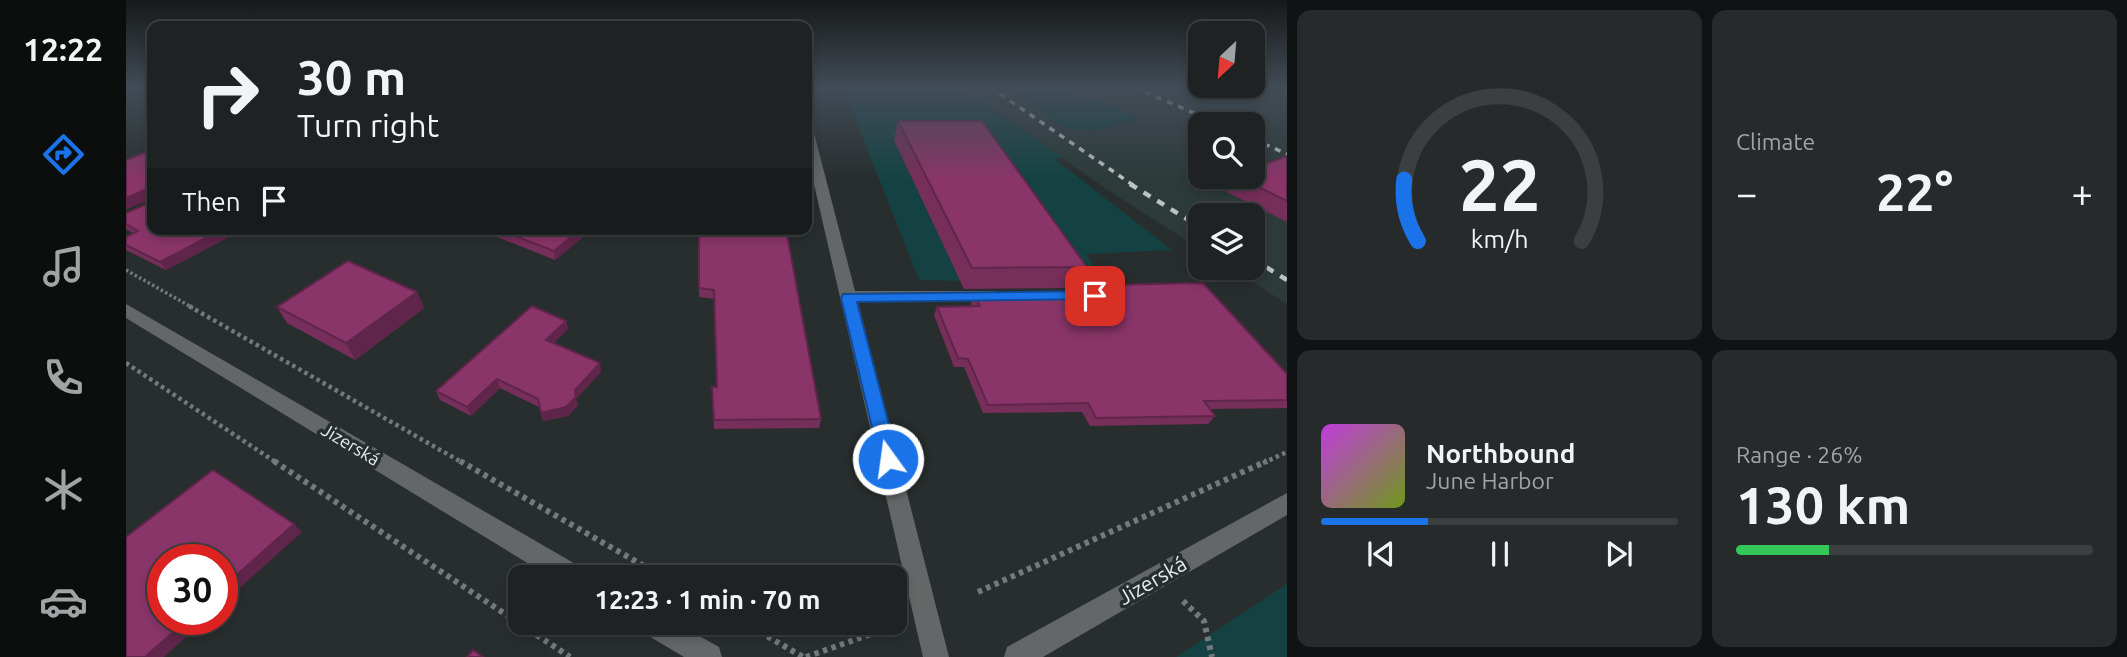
<!DOCTYPE html>
<html lang="en">
<head>
<meta charset="utf-8">
<style>
  body { margin:0; font-family:Ubuntu,sans-serif; background:#262a2a; color:#f1f3f6; height:100vh; display:flex; flex-direction:column; font-size:26px; white-space:nowrap }
  * { box-sizing:border-box; margin:0 }
  p { font-size:23px; color:#a1a4a5 }
  .icon { flex:none; width:38px; height:38px; fill:none; stroke:currentColor; stroke-width:2; stroke-linecap:round; stroke-linejoin:round }
  .map { position:relative; flex:1; overflow:hidden }
  .sheet { display:flex; flex-direction:column; gap:10px; padding:10px; background:#101313; width:840px }
  .sheet>* { flex:none }
  .top-card { position:absolute; left:21px; top:21px; width:665px; height:214px; border-radius:14px; box-shadow:0 4px 10px #0003,0 0 0 2px #3c3f40; background:#1e2222; color:#f1f3f6; overflow:hidden }
  .needle { width:46px; rotate:206deg }
  .buttons { position:absolute; left:1062px; top:21px; display:grid; gap:14px }
  .buttons a { display:grid; place-items:center; width:77px; height:77px; border-radius:14px; background:#1e2222; box-shadow:0 4px 10px #0003,0 0 0 2px #3c3f40; font-size:35px }
  .speed { position:absolute; left:21px; top:544px; display:flex; gap:14px; font-size:35px; font-weight:700; text-align:center }
  .speed>* { display:grid; place-content:center; width:91px; height:91px; border-radius:50%; background:#1e2222; box-shadow:0 4px 10px #0003,0 0 0 2px #3c3f40; line-height:1 }
  .speed .limit { border:10px solid #d22; background:#fff; color:#111 }
  .pin { position:absolute; display:grid; place-items:center; width:60px; height:60px; color:#fff; margin:-30px; border-radius:14px; box-shadow:0 4px 10px #0006 }
  .me { position:absolute; width:77px; margin:-38px; rotate:346deg; stroke-linejoin:round; filter:drop-shadow(0 0 5px #0008) }
  .turn { display:flex; align-items:center; gap:24px; height:147px; padding:0 35px; font-size:32px }
  .turn .icon { width:91px; height:91px; stroke-width:2.5 }
  .turn b { display:block; font-size:49px; line-height:60px }
  .then { display:flex; align-items:center; height:66px; padding:0 35px; background:#0003; gap:14px; font-size:26px }
  .big { font-size:52px; font-weight:700; line-height:1.1 }
  .sheet .widget { flex:1; display:flex; flex-direction:column; justify-content:center; gap:10px; min-width:0; padding:0 24px; border-radius:14px; background:#262a2a }
  .sheet .dial { align-items:center; gap:0 }
  .dial svg { height:182px; overflow:visible; fill:none; stroke:#3c3f40; stroke-width:7; stroke-linecap:round; text-anchor:middle }
  .dial text { fill:#f1f3f6; stroke:none }
  .song { display:flex; align-items:center; gap:21px }
  .cover { width:84px; height:84px; border-radius:10px; background:linear-gradient(135deg,hsl(290 70% 55%),hsl(80 70% 35%)) }
  .played { height:7px; border-radius:4px; background:linear-gradient(90deg,#1a73e8 30%,#3c3f40 30%) }
  .keys { display:flex; justify-content:space-around; direction:ltr }
  .heat { display:flex; justify-content:space-between; align-items:center; font-size:38px; direction:ltr }
  .charge { height:10px; border-radius:5px; background:linear-gradient(90deg,#34c759 26%,#3c3f40 0) }
  .sheet .tiles { flex:1; display:grid; gap:10px; grid-template-columns:repeat(2,1fr) }
  .trip { position:absolute; left:382px; top:565px; width:399px; height:70px; border-radius:14px; background:#1e2222; box-shadow:0 4px 10px #0003,0 0 0 2px #3c3f40; font-weight:700; line-height:70px; text-align:center }
  main { display:flex; flex:1; min-height:0 }
  .tab-bar { display:flex; flex-direction:column; width:126px; justify-content:space-around; align-items:center; background:#0c0e0e; color:#a1a4a5 }
  .tab-bar .icon { width:49px; height:49px }
  .tab-bar .current { color:#1a73e8 }
  .tab-bar b { font-size:32px; color:#f1f3f6 }
  .map>svg:first-child { display:block }
  .built { fill:#2c3a39; fill-rule:evenodd }
  .green { fill:#144242 }
  .lines { fill:none; stroke-linecap:round; stroke-linejoin:round }
  .path-far2 { stroke:#747979; stroke-width:3.5; stroke-dasharray:2.5 2.5; stroke-linecap:butt }
  .path-far1 { stroke:#747979; stroke-width:4.5; stroke-dasharray:3.5 3.5; stroke-linecap:butt }
  .path { stroke:#747979; stroke-width:6; stroke-dasharray:4.5 4.5; stroke-linecap:butt }
  .minor { fill:#646767; fill-rule:evenodd }
  .rail-far1 { stroke:#bcc1c1; stroke-width:3.5; stroke-dasharray:6 6; stroke-linecap:butt }
  .rail { stroke:#bcc1c1; stroke-width:4.5; stroke-dasharray:8 8; stroke-linecap:butt }
  .wall { fill:#762e5a }
  .shaded-wall { fill:#60254a }
  .building { fill:#893569; stroke:#60254a; stroke-width:2 }
  .route { fill:#1a73e8; stroke:#114b97; stroke-width:2 }
  .labels { text-anchor:middle; dominant-baseline:central; stroke-width:7; stroke-linejoin:round; paint-order:stroke }
  .street-label { font-size:18px; fill:#e7ebeb; stroke:#282e2e }
  .near-street-label { font-size:21px; fill:#e7ebeb; stroke:#282e2e }
</style>
</head>
<body>
<main>
<nav class="tab-bar">
<b>12:22</b>
<svg class="icon current" aria-label="directions" viewBox="0 0 24 24"><path d="M12 3l9 9-9 9-9-9zM9 14v-3h6M13 9l2 2-2 2"/></svg>
<svg class="icon" aria-label="music" viewBox="0 0 24 24"><path d="M9 18V5l10-2v13"/><circle cx="6" cy="18" r="3"/><circle cx="16" cy="16" r="3"/></svg>
<svg class="icon" aria-label="phone" viewBox="0 0 24 24"><path d="M5 4h4l2 5-3 2q2 4 5 5l2-3 5 2v4C11 20 4 13 5 4z"/></svg>
<svg class="icon" aria-label="climate" viewBox="0 0 24 24"><path d="M12 3v18M4 7l16 10M4 17L20 7"/></svg>
<svg class="icon" aria-label="car" viewBox="0 0 24 24"><path d="M5 17H2v-5l4-1 3-4h7l3 4 3 1v5h-3M9 17h6M6 11h13"/><circle cx="7" cy="17" r="2"/><circle cx="17" cy="17" r="2"/></svg>
</nav>
<div class="map">
<svg width="1161" height="657" viewBox="0 0 1161 657">
  <rect width="100%" height="100%" fill="#282e2e"/>
  <path class="built" d="M837 87H1155L1161 90V304L1104 268H1127V215H1074V249L980 189ZM1074 124H1127V177H1074Z"/>
  <g class="green">
    <path d="M717 87H837L936 157 929 159 1046 250 960 254 976 278 919 283 793 280Z"/>
    <path d="M881 87H940L1014 119 971 130 941 129Z"/>
    <path d="M1161 584V657H1050Z"/>
  </g>
  <g class="lines">
    <path class="path-far2" d="M0 270 67 308"/>
    <g class="path-far1">
      <path d="M63 306 337 463"/>
      <path d="M0 363 151 463"/>
      <path d="M1137 463 1161 452"/>
    </g>
    <g class="path">
      <path d="M148 461 444 657"/>
      <path d="M334 461 539 578"/>
      <path d="M852 592 1141 461"/>
      <path d="M1057 601 1078 621 1086 657"/>
      <path d="M618 623 677 657"/>
      <path d="M680 657 765 627"/>
    </g>
    <g class="minor">
      <path d="M681 126 687 129 729 291H869L877 296 869 301 732 302 823 657H797L681 154Z"/>
      <path d="M0 304 458 569 461 578H426L0 318Z"/>
      <path d="M1161 493V515L917 657H878L881 647Z"/>
      <path d="M512 623H550L593 647 596 657H558L516 632Z"/>
    </g>
    <g class="rail-far1">
      <path d="M864 87 1007 185"/>
      <path d="M1008 87 1093 124"/>
      <path d="M1127 139 1161 154"/>
    </g>
    <g class="rail">
      <path d="M1004 184 1074 227"/>
      <path d="M1127 259 1161 280"/>
    </g>
  </g>
  <g class="wall">
    <path d="M772 121 961 267 950 288 838 289 768 140Z"/>
    <path d="M23 151 26 229H118L40 270 0 250V237L7 233 0 229V213L21 204 22 200 0 209Z"/>
    <path d="M1161 156V222L1097 190 1105 177H1127Z"/>
    <path d="M369 229H462V233L429 260 371 237Z"/>
    <path d="M573 229 695 419 693 428 588 429 586 396 591 387 588 299 573 297Z"/>
    <path d="M983 285 1161 374V408L1085 409 1089 416 1082 424 964 426 956 412 857 413 838 367H828L808 315 811 307 846 306 845 304 848 295H974L978 292Z"/>
    <path d="M291 292 298 308 229 360 161 323 151 307Z"/>
    <path d="M440 321 442 329 427 343 475 372 450 399 452 405 442 416 417 421 413 407 374 388 345 416 314 400 310 391Z"/>
  </g>
  <g class="shaded-wall">
    <path d="M19 190 25 199 0 209V198Z"/>
    <path d="M97 229H118L40 270 34 262Z"/>
    <path d="M455 229H462V233L429 260 428 251Z"/>
    <path d="M291 292 298 308 229 360 220 343Z"/>
    <path d="M440 321 442 329 422 349 420 340Z"/>
    <path d="M474 363 475 372 450 399 452 405 442 416 417 421 415 413 449 390Z"/>
    <path d="M371 379 374 388 345 416 341 407Z"/>
    <path d="M168 524 176 532 96 604V588Z"/>
    <path d="M61 620H79L38 657H19Z"/>
  </g>
  <g class="building">
    <path d="M772 121H856L961 267 846 268Z"/>
    <path d="M23 151 26 152V229H97L34 262 0 245V237L12 231 0 224V213L21 204 23 193 19 190 0 198V160Z"/>
    <path d="M1161 156V201L1112 177H1127V168Z"/>
    <path d="M371 229H455L428 251Z"/>
    <path d="M573 229H660L695 419 588 420 586 387H591L588 290 573 288Z"/>
    <path d="M222 261 291 292 220 343 151 307Z"/>
    <path d="M1077 283 1161 374V400L1078 401 1089 416 970 418 962 403 862 405 842 359 832 358 811 307 854 306 848 295H974L983 290V285Z"/>
    <path d="M406 306 440 321 420 340 474 363 449 390 450 397 440 407 415 413 412 399 371 379 341 407 310 391Z"/>
    <path d="M87 470 168 524 96 588V560H37V620H61L19 657H0V537Z"/>
    <path d="M347 650 357 657H341Z"/>
  </g>
  <linearGradient id="sky" x2="0" y2="1"><stop stop-color="#161919"/><stop offset="0.49" stop-color="#424c57"/><stop offset="1" stop-color="#424c57" stop-opacity="0"/></linearGradient>
  <rect width="1161" height="179" fill="url(#sky)"/>
  <path class="route" d="M969 291 977 296 974 299 731 302 772 459 769 465 762 467 755 465 715 298 717 294Z"/>
  <g class="labels">
    <g class="street-label">
      <text transform="translate(225 444) rotate(31)">Jizerská</text>
    </g>
    <g class="near-street-label">
      <text transform="translate(1026 580) rotate(-30)">Jizerská</text>
    </g>
  </g>
</svg>
<div class="buttons">
<a><svg class="needle" viewBox="-14 -14 28 28"><path d="M0-13l5 13h-10z" fill="#e53935"/><path d="M0 13l5-13h-10z" fill="#a1a4a5"/></svg></a>
<a><svg class="icon" aria-label="search" viewBox="0 0 24 24"><circle cx="10" cy="10" r="6"/><path d="M15 15l6 6"/></svg></a>
<a><svg class="icon" aria-label="layers" viewBox="0 0 24 24"><path d="M12 4l9 5-9 5-9-5zM3 14l9 5 9-5"/></svg></a>
</div>
<div class="speed"><div class="limit">30</div></div>
<div class="pin" style="left:969px;top:296px;background:#d93025"><svg class="icon" aria-label="arrive" viewBox="0 0 24 24"><path d="M6 21V4h12l-3 4 3 4H6"/></svg></div>
<svg class="me" style="left:762px;top:459px" viewBox="-20 -20 40 40"><circle r="17" fill="#1a73e8" stroke="#fff" stroke-width="3"/><path d="M0-11L8 9 0 5-8 9z" fill="#fff"/></svg>
<div class="trip">12:23 · 1 min · 70 m</div>
<div class="top-card">
<div class="turn"><svg class="icon" aria-label="right" viewBox="0 0 24 24"><path d="M7 20v-9h11M14 6l5 5-5 5"/></svg><div><b>30 m</b>Turn right</div></div>
<div class="then">Then<svg class="icon" aria-label="arrive" viewBox="0 0 24 24"><path d="M6 21V4h12l-3 4 3 4H6"/></svg></div>
</div>
</div>
<section class="sheet">
<div class="tiles">
<div class="widget dial"><svg viewBox="0 0 100 80">
<path d="M14 69A42 42 0 1 1 86 69"/>
<path d="M14 69A42 42 0 0 1 8 42" stroke="#1a73e8"/>
<text x="50" y="56" font-size="32" font-weight="700">22</text>
<text x="50" y="72" font-size="11">km/h</text>
</svg></div>
<div class="widget"><p>Climate</p>
<div class="heat"><a>−</a><b class="big">22°</b><a>+</a></div>
</div>
<div class="widget">
<div class="song"><i class="cover"></i><div><b>Northbound</b><p>June Harbor</p></div></div>
<div class="played"></div>
<div class="keys"><svg class="icon" aria-label="previous" viewBox="0 0 24 24"><path d="M18 5L8 12l10 7zM5 5v14"/></svg><svg class="icon" aria-label="pause" viewBox="0 0 24 24"><path d="M8 5v14M16 5v14"/></svg><svg class="icon" aria-label="next" viewBox="0 0 24 24"><path d="M6 5l10 7-10 7zM19 5v14"/></svg></div>
</div>
<div class="widget"><p>Range · 26%</p><b class="big">130 km</b><div class="charge"></div></div>
</div>
</section>
</main>
</body>
</html>
